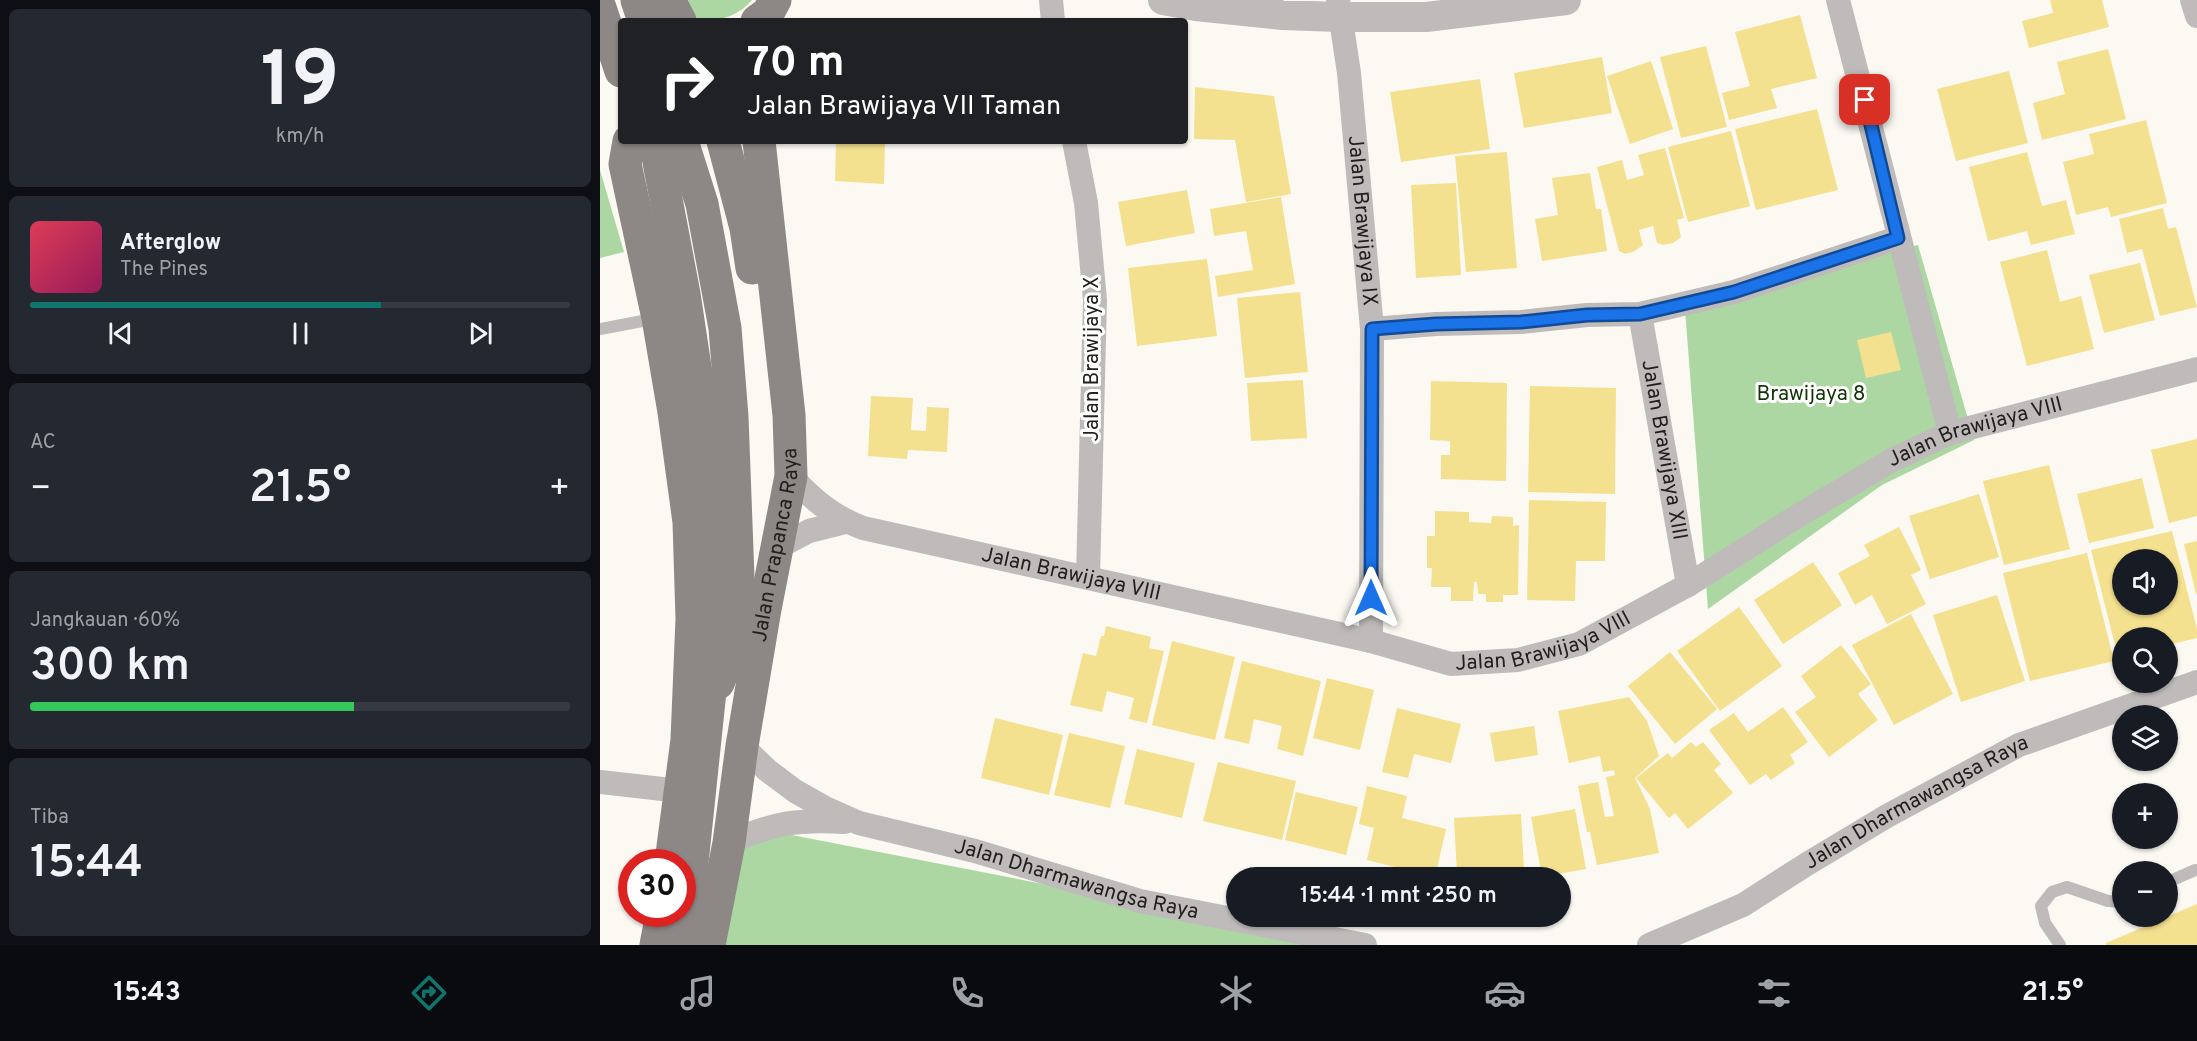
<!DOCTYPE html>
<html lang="id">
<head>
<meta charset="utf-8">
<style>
  body { margin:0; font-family:Overpass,sans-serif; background:#242831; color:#f1f3f6; height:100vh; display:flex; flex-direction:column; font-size:22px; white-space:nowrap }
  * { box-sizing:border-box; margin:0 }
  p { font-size:20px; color:#9ea1a6 }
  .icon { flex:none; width:33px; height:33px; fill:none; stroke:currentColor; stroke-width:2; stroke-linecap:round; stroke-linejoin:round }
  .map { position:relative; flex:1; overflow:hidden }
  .panel { display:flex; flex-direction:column; gap:9px; padding:9px; background:#0d0f14; width:600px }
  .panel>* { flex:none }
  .hud { position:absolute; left:18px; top:18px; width:570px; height:126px; border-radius:6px; box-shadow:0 2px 4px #0004; background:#202124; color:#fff; overflow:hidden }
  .controls { position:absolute; left:1512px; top:549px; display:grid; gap:12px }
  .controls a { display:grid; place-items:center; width:66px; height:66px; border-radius:50%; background:#171b24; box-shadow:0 2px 4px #0004; font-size:30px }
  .speed { position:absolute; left:18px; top:849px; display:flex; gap:12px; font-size:30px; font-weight:700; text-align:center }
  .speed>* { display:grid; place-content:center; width:78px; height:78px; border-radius:50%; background:#171b24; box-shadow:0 2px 4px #0004; line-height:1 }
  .speed .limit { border:9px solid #d22; background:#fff; color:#111 }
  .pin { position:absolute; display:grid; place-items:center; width:51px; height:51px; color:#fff; margin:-26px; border-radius:12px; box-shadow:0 3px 9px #0006 }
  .me { position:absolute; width:66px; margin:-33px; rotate:0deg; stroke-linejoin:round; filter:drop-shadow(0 0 4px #0008) }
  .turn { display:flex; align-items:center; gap:21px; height:126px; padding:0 30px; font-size:27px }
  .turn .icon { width:78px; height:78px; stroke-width:2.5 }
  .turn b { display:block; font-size:42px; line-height:51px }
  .big { font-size:45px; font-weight:600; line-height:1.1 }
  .panel .card { flex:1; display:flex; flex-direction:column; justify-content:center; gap:9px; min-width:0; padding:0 21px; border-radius:9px; background:#242831 }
  .panel .dial { align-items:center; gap:0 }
  .dial b { font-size:78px; line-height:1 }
  .song { display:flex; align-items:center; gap:18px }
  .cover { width:72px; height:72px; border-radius:9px; background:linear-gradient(135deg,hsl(350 70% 55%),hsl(330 70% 35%)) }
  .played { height:6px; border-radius:3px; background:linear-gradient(90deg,#0f766e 65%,#363941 65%) }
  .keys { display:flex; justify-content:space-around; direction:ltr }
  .heat { display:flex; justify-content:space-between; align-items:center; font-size:33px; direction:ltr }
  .charge { height:9px; border-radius:4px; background:linear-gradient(90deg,#34c759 60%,#363941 0) }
  .trip { position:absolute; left:626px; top:867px; width:345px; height:60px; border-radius:30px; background:#171b24; box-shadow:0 2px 4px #0004; font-weight:600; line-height:60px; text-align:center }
  .menu { display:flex; height:96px; justify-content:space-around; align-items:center; background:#090b0e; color:#9ea1a6 }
  .menu .icon { width:42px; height:42px }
  .menu .on { color:#0f766e }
  .menu b { font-size:27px; color:#f1f3f6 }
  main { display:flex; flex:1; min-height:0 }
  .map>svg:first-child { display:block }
  .green { fill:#acd7a3 }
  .building { fill:#f3e18f; fill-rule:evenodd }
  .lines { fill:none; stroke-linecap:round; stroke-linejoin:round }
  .service { stroke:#bebbba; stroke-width:12 }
  .minor { stroke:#bebbba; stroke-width:24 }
  .tertiary { stroke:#bebbba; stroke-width:30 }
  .primary { stroke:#8d8785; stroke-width:33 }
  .primary-bridge { stroke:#8d8785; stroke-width:33 }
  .route-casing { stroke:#114b97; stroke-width:15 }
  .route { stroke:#1a73e8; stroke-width:10 }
  .labels { text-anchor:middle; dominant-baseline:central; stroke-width:6; stroke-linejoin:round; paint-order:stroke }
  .street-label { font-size:21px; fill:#21201e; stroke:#fff }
  .park-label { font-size:21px; fill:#103307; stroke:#fff }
</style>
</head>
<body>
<main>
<section class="panel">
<div class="card dial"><b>19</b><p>km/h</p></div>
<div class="card">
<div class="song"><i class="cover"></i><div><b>Afterglow</b><p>The Pines</p></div></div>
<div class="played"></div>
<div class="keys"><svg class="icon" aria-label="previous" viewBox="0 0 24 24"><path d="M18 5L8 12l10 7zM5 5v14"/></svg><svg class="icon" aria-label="pause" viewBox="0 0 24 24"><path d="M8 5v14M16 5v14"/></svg><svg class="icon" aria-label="next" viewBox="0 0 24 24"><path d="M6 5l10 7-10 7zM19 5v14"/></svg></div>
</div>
<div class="card"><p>AC</p>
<div class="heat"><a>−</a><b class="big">21.5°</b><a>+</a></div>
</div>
<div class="card"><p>Jangkauan · 60%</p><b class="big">300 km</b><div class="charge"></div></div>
<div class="card"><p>Tiba</p><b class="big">15:44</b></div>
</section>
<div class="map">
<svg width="1597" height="945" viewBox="0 0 1597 945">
  <rect width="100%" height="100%" fill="#fbf9f2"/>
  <g class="green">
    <path d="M64 0H152C138 18 108 26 87 17 79 14 71 5 64 0Z"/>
    <path d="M0 170 24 252 0 258Z"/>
    <path d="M1318 245 1374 440 1282 485 1108 609 1085 309Z"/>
    <path d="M145 826 757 945H119Z"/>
  </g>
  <g class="building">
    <path d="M1450 0H1502L1509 27 1429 48 1422 21 1453 13Z"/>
    <path d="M1200 15 1217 78 1171 89 1177 108 1129 120 1122 93 1150 86 1135 32Z"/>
    <path d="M1106 46 1127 127 1081 138 1060 57Z"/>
    <path d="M1508 49 1526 119 1442 140 1433 103 1465 94 1457 62Z"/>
    <path d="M1002 57 1012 113 924 128 914 73Z"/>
    <path d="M1051 61 1073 129 1030 144 1007 76Z"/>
    <path d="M1409 71 1428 143 1356 161 1337 89Z"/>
    <path d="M880 79 890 149 801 162 790 92Z"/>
    <path d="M595 87 674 96 691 194 646 202 635 140 594 139Z"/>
    <path d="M1217 109 1238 190 1156 210 1135 129Z"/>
    <path d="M1546 120 1567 203 1511 217 1508 207 1476 215 1463 162 1494 154 1489 134Z"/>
    <path d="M1131 131 1150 206 1088 222 1068 147Z"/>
    <path d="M236 141H285L284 184 235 181Z"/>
    <path d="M1065 148 1084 218 1077 220 1081 237 1073 243 1063 245 1057 243 1053 226 1039 230 1043 245 1033 252 1025 254 1019 251 997 167 1022 160 1027 180 1044 175 1038 155Z"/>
    <path d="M907 152 917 268 866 272 855 156Z"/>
    <path d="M1427 152 1442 206 1466 200 1475 234 1431 245 1427 231 1388 241 1369 167Z"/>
    <path d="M990 173 996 209H1001L1007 251 942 261 935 219 958 215 952 178Z"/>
    <path d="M856 183 861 275 816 278 811 185Z"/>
    <path d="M587 190 595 233 526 246 518 202Z"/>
    <path d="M681 197 695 284 618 297 615 276 653 270 646 231 614 236 610 209Z"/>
    <path d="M1563 208 1568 229 1576 227 1597 307 1560 316 1542 249 1527 253 1519 219Z"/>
    <path d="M1447 250 1460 302 1481 296 1494 349 1427 366 1400 262Z"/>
    <path d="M607 259 617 336 537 346 528 268Z"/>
    <path d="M1540 263 1555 320 1504 333 1489 275Z"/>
    <path d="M700 292 708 372 645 378 637 298Z"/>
    <path d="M1291 332 1301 370 1266 378 1257 340Z"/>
    <path d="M703 380 707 438 651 441 647 383Z"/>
    <path d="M831 381 907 383 906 481 841 479V455H850V441L830 440Z"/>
    <path d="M930 386 1016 388 1015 494 928 492Z"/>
    <path d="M271 396 313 398 311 430 326 431 327 407 349 408 347 452 308 450 307 459 268 456Z"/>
    <path d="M1597 439V516L1569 523 1551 450Z"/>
    <path d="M1449 465 1470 549 1404 565 1383 481Z"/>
    <path d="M1542 478 1554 528 1489 543 1477 494Z"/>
    <path d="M1379 494 1399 557 1330 579 1309 516Z"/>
    <path d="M929 500 1006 502 1005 561H976L975 601 927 600Z"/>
    <path d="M835 511 869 512V522L891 523 892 516 913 517V526L919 525 918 595H903V602H886V594H878L877 582H874L873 601H851V587H831L832 568H827V536H835Z"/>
    <path d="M1299 527 1321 570 1311 575 1326 604 1287 624 1272 595 1255 605 1238 573 1270 556 1264 545Z"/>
    <path d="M1572 531 1597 629V638L1568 645V638H1522V656L1518 657 1491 550ZM1522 560H1568V604H1522Z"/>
    <path d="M1597 541V594H1596L1584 544Z"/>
    <path d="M1487 553 1514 661 1430 681 1403 573Z"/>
    <path d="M1213 562 1242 605 1183 644 1154 600Z"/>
    <path d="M1397 595 1425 681 1361 702 1333 615Z"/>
    <path d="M1139 607 1182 666 1120 711 1077 651Z"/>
    <path d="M1311 614 1353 694 1294 725 1252 645Z"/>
    <path d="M506 626 551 637 549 648 564 651 547 723 529 719 534 698 507 691 502 712 470 705 483 653 496 656 501 636H504Z"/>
    <path d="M572 641 635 657 615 740 552 725Z"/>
    <path d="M1241 645 1271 684 1258 694 1278 720 1229 757 1195 712 1216 697 1201 676Z"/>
    <path d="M1070 652 1117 709 1075 744 1028 686Z"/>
    <path d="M642 661 721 681 703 756 677 749 682 726 654 719 649 744 624 738Z"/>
    <path d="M727 678 774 690 760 750 713 738Z"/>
    <path d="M1029 697 1047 721 1059 756 1035 778 1050 809 1059 853 997 865 990 832H987L978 786 998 782 1005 817 1014 816 1006 777 1015 775 1014 770 1003 772 1000 756 969 763 958 711Z"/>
    <path d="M1183 707 1208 742 1190 755 1195 763 1171 780 1166 774 1150 785 1109 730 1134 713 1148 732Z"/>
    <path d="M797 708 861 724 851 763 814 754 808 778 782 772Z"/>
    <path d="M395 718 463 735 449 795 381 778Z"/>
    <path d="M934 726 938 755 895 762 890 733Z"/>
    <path d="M469 733 525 746 510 808 454 795Z"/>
    <path d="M1091 742 1096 747 1103 742 1121 764 1114 770 1133 793 1088 829 1075 813 1069 818 1036 778 1068 753 1072 758Z"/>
    <path d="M537 749 595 763 582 818 524 804Z"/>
    <path d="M618 762 696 781 682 840 603 821Z"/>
    <path d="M767 786 807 796 802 818 846 829 835 877 767 860 774 828 759 824Z"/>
    <path d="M696 792 758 807 746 855 685 840Z"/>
    <path d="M975 809 986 869 942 877 931 817Z"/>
    <path d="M921 814 924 871 857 874 854 818Z"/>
    <path d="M1597 904V945H1506V943Z"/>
  </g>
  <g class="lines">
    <g class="service">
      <path d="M0 329 58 318"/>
      <path d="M1568 882 1595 870"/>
      <path d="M1460 945 1445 923 1441 906 1452 892 1467 887 1508 901 1522 902"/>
    </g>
    <g class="minor">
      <path d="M451 0 453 21"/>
      <path id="s1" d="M738 0 749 73 772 329 771 641"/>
      <path d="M1238 0 1350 433"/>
      <path d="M1592 0 1597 16"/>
      <path d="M474 141 486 203 495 300 488 577"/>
      <path id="s2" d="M1040 314 1088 585"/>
      <path d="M772 329 836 324 921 322 987 315 1040 314 1134 292 1298 238"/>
      <path id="s3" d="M191 476C212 499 233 517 263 528L771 641 851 664 918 660 979 644 1088 585 1201 514 1292 460 1350 433 1597 369"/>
      <path d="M177 548 209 531 245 522"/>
      <path id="s4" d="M142 746 167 770 195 791 225 808 259 823 375 851 540 901 765 945"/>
      <path d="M0 782 80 791"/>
      <path d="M129 843C172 823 197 819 245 822"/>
      <path id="s5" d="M1049 945 1143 905 1207 864 1287 816 1419 745 1597 682"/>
    </g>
    <path class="tertiary" d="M563 0 596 6 682 15 739 17H826L966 0"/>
    <g class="primary">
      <path d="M69 0 80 21"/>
      <path d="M0 8 21 71"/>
      <path d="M157 21 168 13 175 0"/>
      <path d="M29 141 25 164 58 318 74 412 89 522 92 619 87 740 71 862"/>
      <path d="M82 141 102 204 125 328 132 417 139 604 130 653 118 683"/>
      <path d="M123 141 146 228 152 268"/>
      <path d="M56 945 62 914"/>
      <path id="s6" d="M109 945 129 843 142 746 165 609 191 476 189 415 159 141"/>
    </g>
    <g class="primary-bridge">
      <path d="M37 0 44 21"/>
      <path d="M55 141 84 294 109 460 117 624 92 863 78 945"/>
    </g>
  </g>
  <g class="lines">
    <g class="route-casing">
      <path id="route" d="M771 598 772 329 836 324 921 322 987 315 1040 314 1134 292 1298 238 1265 100"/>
    </g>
    <use href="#route" class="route"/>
  </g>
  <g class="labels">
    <g class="street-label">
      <text stroke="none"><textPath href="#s1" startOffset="222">Jalan Brawijaya IX</textPath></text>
      <text transform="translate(492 359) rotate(-90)">Jalan Brawijaya X</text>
      <text stroke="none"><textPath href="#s3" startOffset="1275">Jalan Brawijaya VIII</textPath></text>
      <text stroke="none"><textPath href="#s2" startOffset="138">Jalan Brawijaya XIII</textPath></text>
      <text stroke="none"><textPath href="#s6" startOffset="406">Jalan Prapanca Raya</textPath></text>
      <text stroke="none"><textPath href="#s3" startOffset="303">Jalan Brawijaya VIII</textPath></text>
      <text stroke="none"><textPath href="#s3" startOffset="789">Jalan Brawijaya VIII</textPath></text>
      <text stroke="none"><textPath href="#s5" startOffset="304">Jalan Dharmawangsa Raya</textPath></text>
      <text stroke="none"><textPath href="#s4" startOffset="366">Jalan Dharmawangsa Raya</textPath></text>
    </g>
    <g class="park-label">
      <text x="1211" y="394">Brawijaya 8</text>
    </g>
  </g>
</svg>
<div class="controls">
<a><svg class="icon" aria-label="sound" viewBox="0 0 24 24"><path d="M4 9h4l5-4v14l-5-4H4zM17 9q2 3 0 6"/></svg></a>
<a><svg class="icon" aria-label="search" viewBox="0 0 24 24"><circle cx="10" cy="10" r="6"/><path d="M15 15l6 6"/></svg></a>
<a><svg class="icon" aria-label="layers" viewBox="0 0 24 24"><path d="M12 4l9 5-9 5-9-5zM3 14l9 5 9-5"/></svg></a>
<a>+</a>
<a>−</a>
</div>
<div class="speed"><div class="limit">30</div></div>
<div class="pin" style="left:1265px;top:100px;background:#d93025"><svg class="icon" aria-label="arrive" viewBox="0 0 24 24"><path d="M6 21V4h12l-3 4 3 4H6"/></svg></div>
<svg class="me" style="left:771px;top:598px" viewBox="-20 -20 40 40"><path d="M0-17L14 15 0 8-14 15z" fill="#1a73e8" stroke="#fff" stroke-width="4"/></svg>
<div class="trip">15:44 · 1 mnt · 250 m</div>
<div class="hud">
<div class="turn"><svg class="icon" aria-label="right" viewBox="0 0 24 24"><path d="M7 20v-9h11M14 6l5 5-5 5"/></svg><div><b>70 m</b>Jalan Brawijaya VII Taman</div></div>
</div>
</div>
</main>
<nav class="menu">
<b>15:43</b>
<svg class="icon on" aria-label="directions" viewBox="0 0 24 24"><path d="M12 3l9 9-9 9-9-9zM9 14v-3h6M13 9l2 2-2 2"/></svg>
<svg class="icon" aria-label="music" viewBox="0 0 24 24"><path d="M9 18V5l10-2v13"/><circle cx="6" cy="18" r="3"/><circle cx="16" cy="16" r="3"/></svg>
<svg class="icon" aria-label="phone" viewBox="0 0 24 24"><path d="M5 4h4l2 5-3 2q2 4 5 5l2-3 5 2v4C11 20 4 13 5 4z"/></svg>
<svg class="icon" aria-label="climate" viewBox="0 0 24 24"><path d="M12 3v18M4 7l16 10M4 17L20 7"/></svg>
<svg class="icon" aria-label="car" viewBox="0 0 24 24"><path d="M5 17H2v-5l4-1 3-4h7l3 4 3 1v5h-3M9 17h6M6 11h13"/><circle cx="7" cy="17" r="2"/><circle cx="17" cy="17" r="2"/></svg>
<svg class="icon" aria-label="filters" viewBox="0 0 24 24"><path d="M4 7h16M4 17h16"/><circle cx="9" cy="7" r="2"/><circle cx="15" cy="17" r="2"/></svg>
<b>21.5°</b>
</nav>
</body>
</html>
